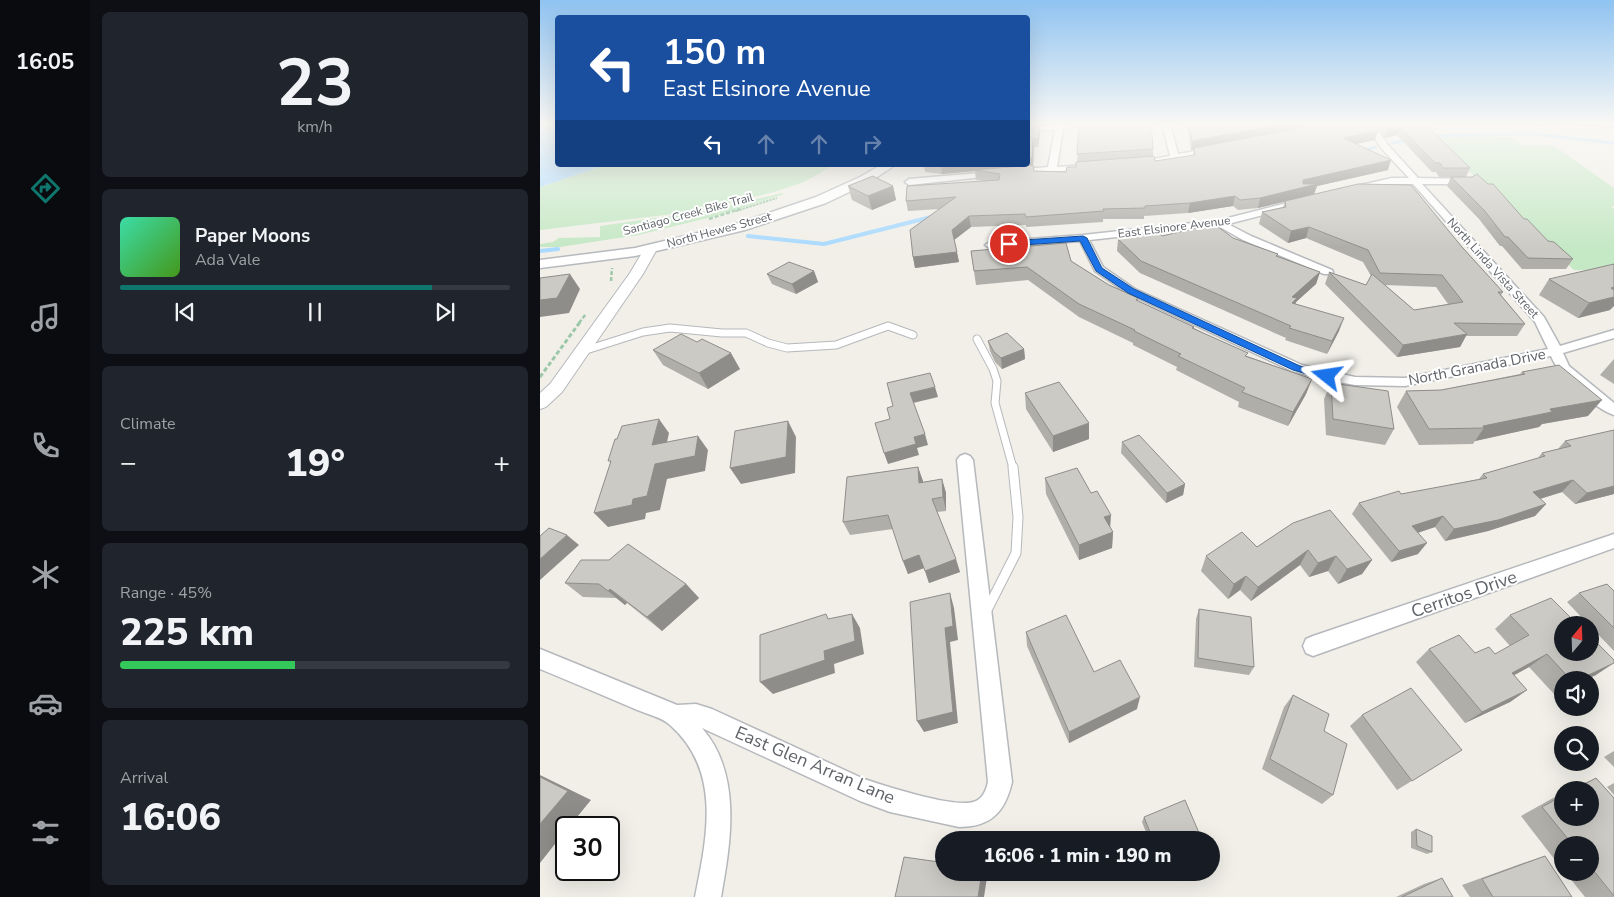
<!DOCTYPE html>
<html lang="en">
<head>
<meta charset="utf-8">
<style>
  body { margin:0; font-family:"Nunito Sans",sans-serif; background:#20242c; color:#f1f3f6; height:100vh; display:flex; flex-direction:column; font-size:19px; white-space:nowrap }
  * { box-sizing:border-box; margin:0 }
  p { font-size:16px; color:#9ea1a6 }
  .icon { flex:none; width:28px; height:28px; fill:none; stroke:currentColor; stroke-width:2; stroke-linecap:round; stroke-linejoin:round }
  .map { position:relative; flex:1; overflow:hidden }
  .details { display:flex; flex-direction:column; gap:12px; padding:12px; background:#0d0f14; width:450px }
  .details>* { flex:none }
  .banner { position:absolute; left:15px; top:15px; width:475px; height:152px; border-radius:5px; box-shadow:0 5px 20px #0002; background:#1a4fa0; color:#fff; overflow:hidden }
  .needle { width:32px; rotate:19deg }
  .fabs { position:absolute; left:1014px; top:616px; display:grid; gap:10px }
  .fabs a { display:grid; place-items:center; width:45px; height:45px; border-radius:50%; background:#171b24; box-shadow:0 5px 20px #0002; font-size:25px }
  .speed { position:absolute; left:15px; top:816px; display:flex; gap:10px; font-size:25px; font-weight:700; text-align:center }
  .speed>* { display:grid; place-content:center; width:65px; height:65px; border-radius:50%; background:#171b24; box-shadow:0 5px 20px #0002; line-height:1 }
  .speed .limit { border:2px solid #111; border-radius:8px; background:#fff; color:#111 }
  .pin { position:absolute; display:grid; place-items:center; width:42px; height:42px; color:#fff; margin:-21px; border:2px solid #fff; border-radius:50%; box-shadow:0 1px 5px #0007 }
  .me { position:absolute; width:55px; margin:-28px; rotate:285deg; stroke-linejoin:round; filter:drop-shadow(0 0 4px #0008) }
  .turn { display:flex; align-items:center; gap:18px; height:105px; padding:0 25px; font-size:22px }
  .turn .icon { width:65px; height:65px; stroke-width:2.5 }
  .turn b { display:block; font-size:35px; line-height:42px }
  .lanes { display:flex; align-items:center; height:48px; padding:0 25px; background:#0003; justify-content:center; gap:25px; direction:ltr }
  .lanes .off { opacity:.35 }
  .big { font-size:38px; font-weight:800; line-height:1.1 }
  .details .card { flex:1; display:flex; flex-direction:column; justify-content:center; gap:8px; min-width:0; padding:0 18px; border-radius:8px; background:#20242c }
  .details .dial { align-items:center; gap:0 }
  .dial b { font-size:65px; line-height:1 }
  .song { display:flex; align-items:center; gap:15px }
  .cover { width:60px; height:60px; border-radius:8px; background:linear-gradient(135deg,hsl(160 70% 55%),hsl(100 70% 35%)) }
  .played { height:5px; border-radius:2px; background:linear-gradient(90deg,#0f766e 80%,#363941 80%) }
  .keys { display:flex; justify-content:space-around; direction:ltr }
  .heat { display:flex; justify-content:space-between; align-items:center; font-size:28px; direction:ltr }
  .charge { height:8px; border-radius:4px; background:linear-gradient(90deg,#34c759 45%,#363941 0) }
  .trip { position:absolute; left:395px; top:831px; width:285px; height:50px; border-radius:25px; background:#171b24; box-shadow:0 5px 20px #0002; font-weight:800; line-height:50px; text-align:center }
  main { display:flex; flex:1; min-height:0 }
  .menu { display:flex; flex-direction:column; width:90px; justify-content:space-around; align-items:center; background:#090b0e; color:#9ea1a6 }
  .menu .icon { width:35px; height:35px }
  .menu .selected { color:#0f766e }
  .menu b { font-size:22px; color:#f1f3f6 }
  .map>svg:first-child { display:block }
  .green { fill:#c5e8c5 }
  .water { fill:#aadaff }
  .lines { fill:none; stroke-linecap:round; stroke-linejoin:round }
  .stream-far1 { stroke:#aadaff; stroke-width:3 }
  .stream { stroke:#aadaff; stroke-width:4 }
  .service-far1-casing { stroke:#b5b8bc; stroke-width:9 }
  .service-casing { stroke:#b5b8bc; stroke-width:11 }
  .minor-casing { stroke:#b5b8bc; stroke-width:3 }
  .tertiary-casing { stroke:#b5b8bc; stroke-width:2 }
  .secondary-casing { stroke:#b6babf; stroke-width:3 }
  .path-far2 { stroke:#9cc7a9; stroke-width:2; stroke-dasharray:2.5 1; stroke-linecap:butt }
  .path-far1 { stroke:#9cc7a9; stroke-width:2.5; stroke-dasharray:4 2; stroke-linecap:butt }
  .path { stroke:#9cc7a9; stroke-width:3; stroke-dasharray:4.5 2.5; stroke-linecap:butt }
  .service-far1 { stroke:#fff; stroke-width:7 }
  .service { stroke:#fff; stroke-width:9 }
  .minor { fill:#fff; fill-rule:evenodd }
  .tertiary { fill:#fff; fill-rule:evenodd }
  .secondary { fill:#fff; fill-rule:evenodd }
  .wall { fill:#afaea9; fill-rule:evenodd }
  .shaded-wall { fill:#8f8d8a }
  .building { fill:#cccac5; stroke:#8f8d8a }
  .route { fill:#1a73e8; stroke:#114b97 }
  .labels { text-anchor:middle; dominant-baseline:central; stroke-width:4; stroke-linejoin:round; paint-order:stroke }
  .far-street-label { font-size:12px; fill:#5f6368; stroke:#fff }
  .street-label { font-size:15px; fill:#5f6368; stroke:#fff }
  .near-street-label { font-size:18px; fill:#5f6368; stroke:#fff }
</style>
</head>
<body>
<main>
<nav class="menu">
<b>16:05</b>
<svg class="icon selected" aria-label="directions" viewBox="0 0 24 24"><path d="M12 3l9 9-9 9-9-9zM9 14v-3h6M13 9l2 2-2 2"/></svg>
<svg class="icon" aria-label="music" viewBox="0 0 24 24"><path d="M9 18V5l10-2v13"/><circle cx="6" cy="18" r="3"/><circle cx="16" cy="16" r="3"/></svg>
<svg class="icon" aria-label="phone" viewBox="0 0 24 24"><path d="M5 4h4l2 5-3 2q2 4 5 5l2-3 5 2v4C11 20 4 13 5 4z"/></svg>
<svg class="icon" aria-label="climate" viewBox="0 0 24 24"><path d="M12 3v18M4 7l16 10M4 17L20 7"/></svg>
<svg class="icon" aria-label="car" viewBox="0 0 24 24"><path d="M5 17H2v-5l4-1 3-4h7l3 4 3 1v5h-3M9 17h6M6 11h13"/><circle cx="7" cy="17" r="2"/><circle cx="17" cy="17" r="2"/></svg>
<svg class="icon" aria-label="filters" viewBox="0 0 24 24"><path d="M4 7h16M4 17h16"/><circle cx="9" cy="7" r="2"/><circle cx="15" cy="17" r="2"/></svg>
</nav>
<section class="details">
<div class="card dial"><b>23</b><p>km/h</p></div>
<div class="card">
<div class="song"><i class="cover"></i><div><b>Paper Moons</b><p>Ada Vale</p></div></div>
<div class="played"></div>
<div class="keys"><svg class="icon" aria-label="previous" viewBox="0 0 24 24"><path d="M18 5L8 12l10 7zM5 5v14"/></svg><svg class="icon" aria-label="pause" viewBox="0 0 24 24"><path d="M8 5v14M16 5v14"/></svg><svg class="icon" aria-label="next" viewBox="0 0 24 24"><path d="M6 5l10 7-10 7zM19 5v14"/></svg></div>
</div>
<div class="card"><p>Climate</p>
<div class="heat"><a>−</a><b class="big">19°</b><a>+</a></div>
</div>
<div class="card"><p>Range · 45%</p><b class="big">225 km</b><div class="charge"></div></div>
<div class="card"><p>Arrival</p><b class="big">16:06</b></div>
</section>
<div class="map">
<svg width="1074" height="897" viewBox="0 0 1074 897">
  <rect width="100%" height="100%" fill="#f1efe8"/>
  <g class="green">
    <path d="M916 137H971L983 145H1013L1074 188V206L1071 207 1074 209V271L1034 270 894 138Z"/>
    <path d="M66 165H294L264 182 234 192 185 204 133 214 0 230V187Z"/>
    <path d="M242 193 244 194 180 215 98 235 20 247H0V244L13 242 19 238 60 237V226L170 210Z"/>
  </g>
  <path class="water" d="M0 123H17L18 165H66L0 187Z"/>
  <g class="lines">
    <g class="stream-far1">
      <path d="M889 136 992 134 1074 143"/>
      <path d="M852 143 870 140"/>
      <path d="M821 151 836 147"/>
    </g>
    <g class="stream">
      <path d="M208 236 284 244 395 216"/>
      <path d="M0 251 18 249"/>
    </g>
    <g class="service-far1-casing">
      <g id="service-far1">
        <path d="M437 339 453 369 457 381 455 403 473 468"/>
        <path d="M43 351 103 332 130 328 182 333H206L228 343 247 348 296 345 348 326 373 335"/>
      </g>
    </g>
    <g class="service-casing">
      <path id="service" d="M446 612 476 553 478 517 473 467"/>
    </g>
    <g class="minor-casing">
      <g id="minor">
        <path d="M516 123H524L517 167 547 165 551 167 550 169 443 177 369 185 365 182 369 179 508 167 515 130 488 131V127L516 126Z"/>
        <path d="M622 123H630L638 154 673 148 677 150 635 160 602 165V161L630 156Z"/>
        <path d="M832 123H840L838 131 848 145 878 178 931 179V183L928 184H882L1004 317 1020 346 1074 330V338L1023 353 1029 366 1074 403V415C1055 409 1018 375 1011 356L865 386 815 385 787 380 752 371 587 293 555 271 540 241 450 248 445 245 450 242 543 235 680 220 763 199 766 200V204L688 224 711 236 792 270 793 272 792 274H784L703 240 678 226 549 240 563 267 595 289 762 365 815 377 865 378 1008 349 995 322 873 184H852L809 192 808 190 812 187 852 178H869L842 149 830 131Z"/>
        <path d="M425 454 430 456 433 460 472 782C465 812 451 827 419 827L350 812 320 801 162 728C202 774 191 841 181 897H155C167 837 182 771 130 725 122 717 106 714 95 709 64 696 32 682 0 669V649L137 705 156 704 172 709 324 779C344 786 414 808 433 802 442 800 446 791 448 782L417 460 420 456Z"/>
        <path d="M1074 534V548L773 656 766 653 763 646 766 639 773 636Z"/>
      </g>
    </g>
    <g class="tertiary-casing">
      <path id="tertiary" d="M111 245 117 249 103 274 22 392 6 407 0 409V393L10 384 90 273 106 246Z"/>
    </g>
    <g class="secondary-casing">
      <path id="secondary" d="M341 165H355L328 183 286 203 205 230 95 256 0 268V260L95 248 196 224 276 197 320 177Z"/>
    </g>
    <path class="path-far2" d="M196 211 237 198"/>
    <g class="path-far1">
      <path d="M169 219 200 209"/>
      <path d="M71 281 72 268"/>
      <path d="M39 323 46 314"/>
    </g>
    <path class="path" d="M0 377 40 322"/>
    <use href="#service-far1" class="service-far1"/>
    <use href="#service" class="service"/>
    <use href="#minor" class="minor"/>
    <use href="#tertiary" class="tertiary"/>
    <use href="#secondary" class="secondary"/>
  </g>
  <g class="wall">
    <path d="M488 123H502L501 125H500V132L498 147H494L493 165 494 171 526 172 536 167 537 162 539 132H538V123L607 126 610 134 613 149V156L615 161 653 156 654 149 651 150 647 123H833L835 140 816 144 848 170 777 186 774 194 922 247 963 292 961 295 985 324 977 336H926L920 347 857 357 785 284 789 272 826 285 831 276 823 262 766 238 748 243 719 224 722 212 743 207 745 202 718 208 698 210 693 206 648 213 604 216V219H563V222L486 227V225L431 227 414 240 419 262 375 268 373 257 400 209 368 211 366 201 444 181 436 180 435 171 402 174 385 172 384 165H488ZM845 285 896 287 908 304 874 310Z"/>
    <path d="M841 123H884L930 168 926 177 984 219 1008 241 1033 259 1026 269H982L962 246H960L939 219 907 186 911 177H899L896 172H892L857 135 845 138 840 131Z"/>
    <path d="M928 123H1074V128L1005 124 1004 126Z"/>
    <path d="M308 186H353L356 200 332 210 312 200Z"/>
    <path d="M622 236 738 254 737 256 780 272 776 284 756 302 755 304 799 331 787 354 745 340 746 338 600 273 577 251 578 239Z"/>
    <path d="M431 251 531 261 569 285 598 298V301L654 327V328L707 356 772 379 766 394 748 426 698 407 699 402 636 370 637 367 593 345V343L539 317 488 280 436 285Z"/>
    <path d="M274 271 278 282 256 294 232 284 227 274Z"/>
    <path d="M1009 279 1070 310 1038 318 999 295Z"/>
    <path d="M448 341 484 349 485 359 462 369 455 362 450 351Z"/>
    <path d="M157 342 200 369 168 389 123 365 113 350Z"/>
    <path d="M1074 359V384L1060 375Z"/>
    <path d="M982 372 1048 416 1002 424 999 427 935 441 933 444 879 445 857 407 866 391 901 390 980 374Z"/>
    <path d="M791 383 854 429 845 445 786 435 784 399Z"/>
    <path d="M485 393 549 439 513 452 486 409Z"/>
    <path d="M1074 430V494L1035 504 1022 492 1000 499 1006 504 995 516 948 531 905 541 895 527 878 533V554L851 562 812 514 819 503 939 479 943 474 998 458 1002 453 1018 449 1025 441Z"/>
    <path d="M582 442 645 484 643 495 626 503 581 453Z"/>
    <path d="M378 467 383 482 402 479 406 493V511L397 512 420 572 389 583 384 568 368 574 363 561 353 529 310 535 303 522Z"/>
    <path d="M505 478 573 532 572 548 539 560 506 494Z"/>
    <path d="M753 523 832 560 822 574 798 584 788 571 769 577 760 565 711 601 700 590 688 599 661 571 666 556 717 547Z"/>
    <path d="M25 583 146 584 159 598 122 631 87 603 85 605 76 598 43 597Z"/>
    <path d="M1074 591V651L1050 626V625H1049L1027 602 1039 593Z"/>
    <path d="M659 609 714 667 709 675 654 667 656 619Z"/>
    <path d="M970 615 1056 675 1044 680H1022V690L1014 694 989 667 974 675 987 690 970 702 925 723 876 662 889 649 955 654 970 646 955 629Z"/>
    <path d="M486 632 554 672 597 709 529 743 487 646Z"/>
    <path d="M753 695 784 731 793 795 782 804 722 769 744 707Z"/>
    <path d="M822 715 922 750 857 790 810 726Z"/>
    <path d="M1074 751V767L1064 757Z"/>
    <path d="M1056 778 1074 798V897H1045L1025 872H1050V845H1022V869L981 816 1022 793V818L1050 790H1028Z"/>
    <path d="M1074 783V795L1067 787Z"/>
    <path d="M604 817 662 840H609L602 822Z"/>
    <path d="M876 829 892 852 887 854 871 848V832Z"/>
    <path d="M1005 856 1032 897H930L922 885 983 863Z"/>
    <path d="M902 878 913 897H856L884 884Z"/>
  </g>
  <g class="shaded-wall">
    <path d="M749 123H801L778 125 651 150 652 141Z"/>
    <path d="M500 124V132L498 147V139Z"/>
    <path d="M860 127 857 135 845 138 848 129Z"/>
    <path d="M838 131 835 140 800 147 803 138Z"/>
    <path d="M493 139 494 147 493 166 435 170V171L402 174 401 165H488V158Z"/>
    <path d="M851 160 848 170 777 186 774 194 718 208 720 198 763 180Z"/>
    <path d="M353 186 356 200 332 210 328 196Z"/>
    <path d="M695 196 693 206 648 213 650 203Z"/>
    <path d="M429 216 431 227 414 240 412 230Z"/>
    <path d="M769 227 766 238 748 243 751 231Z"/>
    <path d="M417 252 419 262 375 268 373 257Z"/>
    <path d="M274 271 278 282 256 294 252 284Z"/>
    <path d="M780 272 776 284 756 302 753 311 752 297Z"/>
    <path d="M30 274 40 289 29 313 0 317V300Z"/>
    <path d="M1074 287V306L1070 310 1038 318 1049 303 1071 288Z"/>
    <path d="M804 318 799 331 787 354 792 341Z"/>
    <path d="M927 334 920 347 857 357 863 345Z"/>
    <path d="M484 349 485 359 462 369 461 358Z"/>
    <path d="M191 353 200 369 168 389 159 373Z"/>
    <path d="M772 379 766 394 748 426 753 412Z"/>
    <path d="M395 387 398 397 373 403 370 393Z"/>
    <path d="M1062 400 1048 416 1002 424 999 427 935 441 944 428 943 426 1010 409Z"/>
    <path d="M119 419 129 433 123 460 112 445Z"/>
    <path d="M248 421 256 437 255 473 201 484 190 468Z"/>
    <path d="M549 423V439L513 452V436Z"/>
    <path d="M385 434 388 445 377 448 379 455 348 464 344 453 374 437Z"/>
    <path d="M158 436 168 450 165 471 127 479 120 510 106 513 105 519 68 527 54 513 93 499 115 464Z"/>
    <path d="M378 467 383 481V496L379 483Z"/>
    <path d="M402 479 406 493V511L403 497Z"/>
    <path d="M1033 480 1022 492 983 504 993 492Z"/>
    <path d="M645 484 643 495 626 503 627 493Z"/>
    <path d="M1074 486V494L1035 504 1047 493Z"/>
    <path d="M1006 504 995 516 948 531 905 541 914 529Z"/>
    <path d="M571 515 570 530 564 517Z"/>
    <path d="M903 516 895 527 864 537 872 526Z"/>
    <path d="M573 532 572 548 539 560V545Z"/>
    <path d="M27 535 39 545 0 580V559Z"/>
    <path d="M887 543 878 554 851 562 859 551Z"/>
    <path d="M768 550 760 565 711 601 718 587Z"/>
    <path d="M379 555 384 568 368 574 363 561Z"/>
    <path d="M796 556 788 571 769 577 778 563Z"/>
    <path d="M416 559 420 572 389 583 385 571Z"/>
    <path d="M832 560 822 574 798 584 807 569Z"/>
    <path d="M706 576 700 590 688 599 694 584Z"/>
    <path d="M146 584 159 598 122 631 107 617Z"/>
    <path d="M70 589 87 603 85 605 68 591Z"/>
    <path d="M410 593 414 608 418 640 410 642 418 723 384 732 377 721 405 628Z"/>
    <path d="M312 614 320 628 324 654 294 664 295 673 233 694 220 682 284 651Z"/>
    <path d="M1007 654 989 667 956 685 972 673Z"/>
    <path d="M1074 663 1056 675 1044 680H1038Z"/>
    <path d="M987 690 970 702 925 723 942 712Z"/>
    <path d="M600 697 597 709 529 743V732Z"/>
    <path d="M0 775 51 800 28 828H26V830L0 863Z"/>
    <path d="M399 862 404 867 397 866Z"/>
    <path d="M442 872H443L447 877 444 897H438Z"/>
  </g>
  <g class="building">
    <path d="M538 123H608L607 126H611L610 134H612L613 149 537 154 539 124H538Z"/>
    <path d="M649 123H749L652 141Z"/>
    <path d="M794 123H833L838 131 803 138 851 160 763 180V184H777L720 198 700 200 695 196 650 203 605 206V208L563 209 564 211 486 217 485 214 429 216 412 230 417 252 373 257 370 230 416 197 366 201 367 186 459 180 460 174 435 170 493 165 494 171 526 172 527 167H536V162L614 156 615 161 655 155 654 148 781 124Z"/>
    <path d="M843 123H884L930 168H903L900 163H895L860 127 848 129Z"/>
    <path d="M488 124H500L498 139H493L492 158H488Z"/>
    <path d="M937 174 948 184H953L984 219H987L1008 241 1014 242 1033 259 988 258 968 237H965L944 210 911 177H932Z"/>
    <path d="M333 176 353 186 328 196 308 186Z"/>
    <path d="M818 184 871 185 922 247 963 292H958L985 324 914 323 927 334 863 345 789 272 826 285 832 274 874 310 923 302 902 275 840 273 828 250 769 227 751 231 722 212 746 207 745 201Z"/>
    <path d="M674 224 693 238 738 254 736 256 780 272 752 297 757 298 752 303 804 318 792 341 749 328 751 326 601 261 578 239 616 230 622 236Z"/>
    <path d="M526 243 531 261 569 285 598 298 596 300 654 327 652 328 708 353 705 356 772 379 753 412 702 392 705 388 638 356 641 354 594 331 595 330 539 304 487 267 434 271 431 251Z"/>
    <path d="M249 262 274 271 252 284 227 274Z"/>
    <path d="M1074 264V287L1071 288 1074 290V297L1049 303 1009 279Z"/>
    <path d="M30 274 17 298 0 300V278Z"/>
    <path d="M467 333 484 349 461 358 454 352 448 341Z"/>
    <path d="M141 334 157 342 162 339 191 353 159 373 113 350Z"/>
    <path d="M1019 365 1062 400 1010 409 1012 412 943 426 944 428 889 429 866 391 901 390 985 374 982 372Z"/>
    <path d="M390 373 395 387 370 393 385 434 374 437 376 444 344 453 335 423 350 419 347 408 353 406 347 383Z"/>
    <path d="M519 382 549 423 513 436 485 393Z"/>
    <path d="M791 383 848 391 854 429 793 419Z"/>
    <path d="M119 419 112 445 158 436 155 456 115 464 107 496 93 499 92 505 54 513 71 461H68L75 439H77L82 426Z"/>
    <path d="M248 421 246 457 190 468 195 431Z"/>
    <path d="M1074 430V486L1047 493 1033 480 993 492 1006 504 958 520 914 529 903 516 872 526 887 543 859 551 819 503 859 491 861 494 947 478 943 474 1005 456 1002 453 1031 446 1025 441Z"/>
    <path d="M599 435 645 484 627 493 582 442Z"/>
    <path d="M378 467 379 483 402 479 403 497 392 499 416 559 385 571 379 555 363 561 348 515 303 522 307 477Z"/>
    <path d="M537 468 551 493 557 491 571 515 564 517 573 532 539 545 505 478Z"/>
    <path d="M790 510 832 560 807 569 796 556 778 563 768 550 718 587 706 576 694 584 666 556 702 532 717 547 753 523Z"/>
    <path d="M9 528 27 535 0 559V536Z"/>
    <path d="M88 544 146 584 107 617 70 589 68 591 59 584 25 583 41 560H69Z"/>
    <path d="M1067 584 1074 591V628L1039 593Z"/>
    <path d="M410 593 413 626 405 628 413 712 377 721 370 602Z"/>
    <path d="M1011 598 1038 625H1022V652H1050V636L1074 660V663L1038 680H1031L1007 654 972 673 987 690 942 712 889 649 919 635 935 653 949 647 955 654 989 635 970 615Z"/>
    <path d="M659 609 711 617 714 667 658 658Z"/>
    <path d="M286 614 288 619 312 614 315 641 284 651 285 660 220 682V635Z"/>
    <path d="M526 615 554 672 580 660 600 697 529 732 486 632Z"/>
    <path d="M871 688 922 750 872 781 822 715Z"/>
    <path d="M753 695 789 714 784 731 807 744 793 795 730 759Z"/>
    <path d="M0 777 28 791 0 824Z"/>
    <path d="M1056 778 1074 798V896L1050 866V845H1033L1002 807 1022 796V818H1050V790H1034Z"/>
    <path d="M645 800 662 840H613L604 817Z"/>
    <path d="M876 829 892 836V852L877 846Z"/>
    <path d="M1005 856 1032 897H953L942 879Z"/>
    <path d="M364 857 399 862 397 866 404 867V872H442L438 897H355Z"/>
    <path d="M902 878 913 897H862Z"/>
  </g>
  <linearGradient id="sky" x2="0" y2="1"><stop stop-color="#8fc3f1"/><stop offset="0.5" stop-color="#f9f8f5"/><stop offset="1" stop-color="#f9f8f5" stop-opacity="0"/></linearGradient>
  <rect width="1074" height="248" fill="url(#sky)"/>
  <path class="route" d="M543 236 547 238 562 268 594 289 760 366 791 374 792 376 787 380 753 370 588 293 556 271 540 241 469 246 465 244 469 241Z"/>
  <g class="labels">
    <g class="far-street-label">
      <text transform="translate(148 214) rotate(-15)">Santiago Creek Bike Trail</text>
      <text transform="translate(634 227) rotate(-7)">East Elsinore Avenue</text>
      <text transform="translate(179 230) rotate(-15)">North Hewes Street</text>
      <text transform="translate(953 268) rotate(48)">North Linda Vista Street</text>
    </g>
    <g class="street-label">
      <text transform="translate(937 367) rotate(-11)">North Granada Drive</text>
    </g>
    <g class="near-street-label">
      <text transform="translate(924 594) rotate(-19)">Cerritos Drive</text>
      <text transform="translate(275 765) rotate(23)">East Glen Arran Lane</text>
    </g>
  </g>
</svg>
<div class="fabs">
<a><svg class="needle" viewBox="-14 -14 28 28"><path d="M0-13l5 13h-10z" fill="#e53935"/><path d="M0 13l5-13h-10z" fill="#9ea1a6"/></svg></a>
<a><svg class="icon" aria-label="sound" viewBox="0 0 24 24"><path d="M4 9h4l5-4v14l-5-4H4zM17 9q2 3 0 6"/></svg></a>
<a><svg class="icon" aria-label="search" viewBox="0 0 24 24"><circle cx="10" cy="10" r="6"/><path d="M15 15l6 6"/></svg></a>
<a>+</a>
<a>−</a>
</div>
<div class="speed"><div class="limit">30</div></div>
<div class="pin" style="left:469px;top:244px;background:#d93025"><svg class="icon" aria-label="arrive" viewBox="0 0 24 24"><path d="M6 21V4h12l-3 4 3 4H6"/></svg></div>
<svg class="me" style="left:787px;top:376px" viewBox="-20 -20 40 40"><path d="M0-17L14 15 0 8-14 15z" fill="#1a73e8" stroke="#fff" stroke-width="4"/></svg>
<div class="trip">16:06 · 1 min · 190 m</div>
<div class="banner">
<div class="turn"><svg class="icon" aria-label="left" viewBox="0 0 24 24"><path d="M17 20v-9H6M10 6l-5 5 5 5"/></svg><div><b>150 m</b>East Elsinore Avenue</div></div>
<div class="lanes"><svg class="icon" aria-label="left" viewBox="0 0 24 24"><path d="M17 20v-9H6M10 6l-5 5 5 5"/></svg><svg class="icon off" aria-label="ahead" viewBox="0 0 24 24"><path d="M12 20V5M6 11l6-6 6 6"/></svg><svg class="icon off" aria-label="ahead" viewBox="0 0 24 24"><path d="M12 20V5M6 11l6-6 6 6"/></svg><svg class="icon off" aria-label="right" viewBox="0 0 24 24"><path d="M7 20v-9h11M14 6l5 5-5 5"/></svg></div>
</div>
</div>
</main>
</body>
</html>
